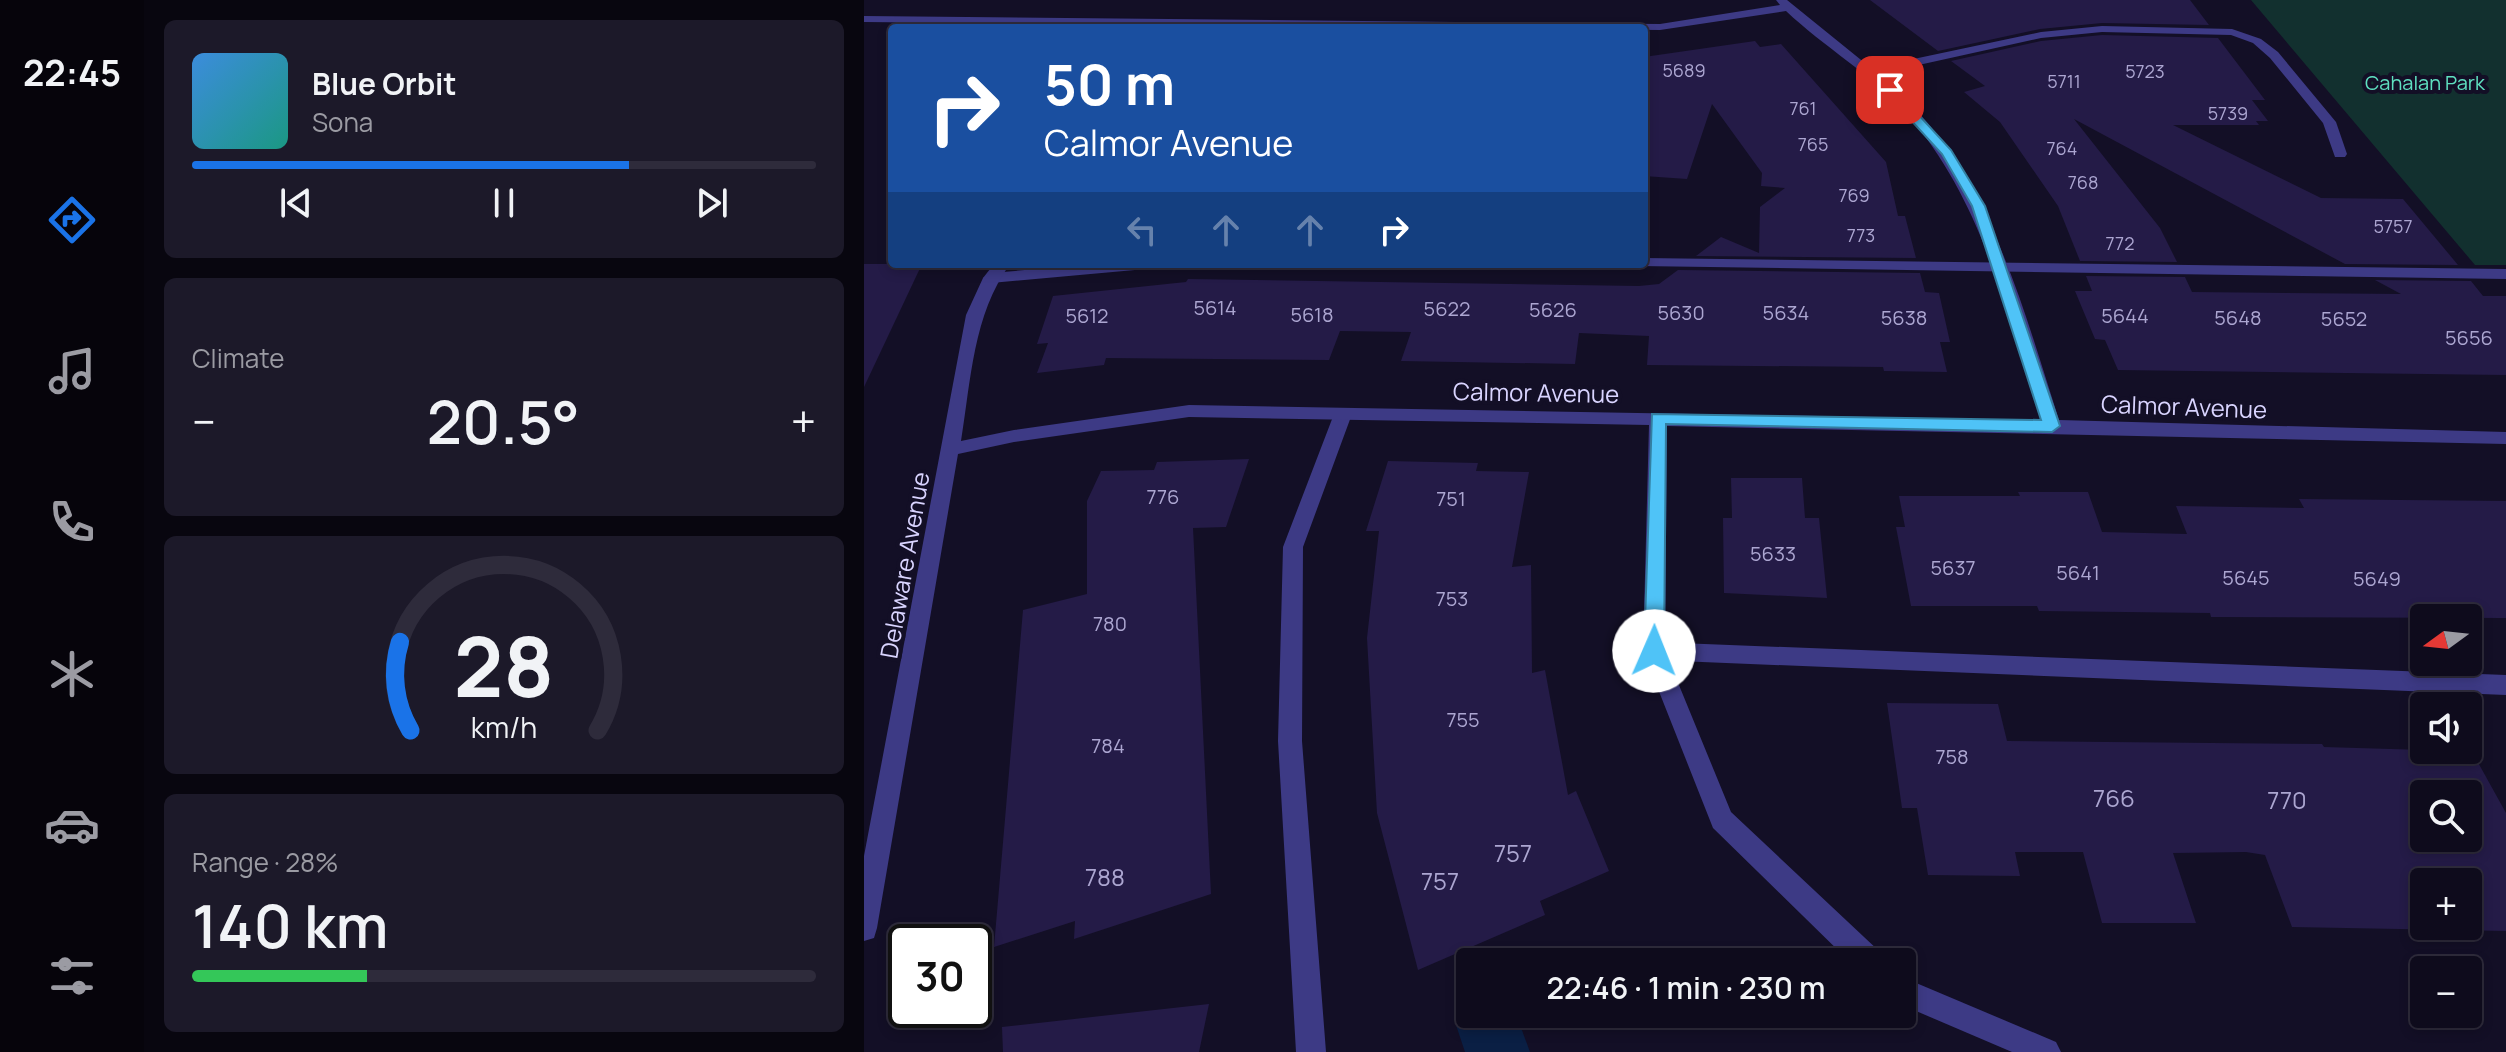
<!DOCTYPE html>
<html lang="en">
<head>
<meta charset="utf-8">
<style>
  body { margin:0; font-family:Manrope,sans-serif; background:#1c1929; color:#f1f3f6; height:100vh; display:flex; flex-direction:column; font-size:30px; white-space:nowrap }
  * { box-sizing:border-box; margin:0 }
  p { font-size:26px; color:#9b9ba3 }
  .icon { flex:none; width:44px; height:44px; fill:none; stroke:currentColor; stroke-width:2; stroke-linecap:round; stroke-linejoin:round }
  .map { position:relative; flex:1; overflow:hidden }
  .side { display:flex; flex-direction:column; gap:20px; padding:20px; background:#08060f; width:720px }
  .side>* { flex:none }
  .banner { position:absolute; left:24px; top:24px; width:760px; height:244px; border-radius:8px; box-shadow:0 4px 12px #0003,0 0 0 2px #2e2b3b; background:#1a4fa0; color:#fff; overflow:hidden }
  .needle { width:52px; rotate:255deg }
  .tools { position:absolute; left:1546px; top:604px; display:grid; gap:16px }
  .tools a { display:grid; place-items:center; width:72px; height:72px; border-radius:8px; background:#0e0b1c; box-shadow:0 4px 12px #0003,0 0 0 2px #2e2b3b; font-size:40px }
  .speed { position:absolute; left:24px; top:924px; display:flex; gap:16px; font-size:40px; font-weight:700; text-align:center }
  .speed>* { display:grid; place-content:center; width:104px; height:104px; border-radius:50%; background:#0e0b1c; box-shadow:0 4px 12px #0003,0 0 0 2px #2e2b3b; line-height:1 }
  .speed .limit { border:4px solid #111; border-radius:12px; background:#fff; color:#111 }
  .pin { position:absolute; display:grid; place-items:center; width:68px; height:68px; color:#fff; margin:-34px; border-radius:16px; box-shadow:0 4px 12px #0006 }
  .me { position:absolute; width:88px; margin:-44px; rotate:1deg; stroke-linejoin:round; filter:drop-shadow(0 0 6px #0008) }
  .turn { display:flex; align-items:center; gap:28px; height:168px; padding:0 24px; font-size:36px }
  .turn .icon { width:104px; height:104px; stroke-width:2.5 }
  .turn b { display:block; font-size:56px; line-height:68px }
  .lanes { display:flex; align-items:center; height:76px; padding:0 24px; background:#0003; justify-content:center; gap:40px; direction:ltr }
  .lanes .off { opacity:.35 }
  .big { font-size:60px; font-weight:600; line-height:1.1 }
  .side .card { flex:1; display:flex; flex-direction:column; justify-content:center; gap:12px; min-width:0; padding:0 28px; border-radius:12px; background:#1c1929 }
  .side .dial { align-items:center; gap:0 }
  .dial svg { height:208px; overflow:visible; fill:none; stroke:#2e2b3b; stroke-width:7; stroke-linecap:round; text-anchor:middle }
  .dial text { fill:#f1f3f6; stroke:none }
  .song { display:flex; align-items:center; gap:24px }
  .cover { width:96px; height:96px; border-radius:12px; background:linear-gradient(135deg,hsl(210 70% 55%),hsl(170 70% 35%)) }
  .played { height:8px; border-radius:4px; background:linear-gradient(90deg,#1a73e8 70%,#2e2b3b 70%) }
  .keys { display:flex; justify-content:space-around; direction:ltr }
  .heat { display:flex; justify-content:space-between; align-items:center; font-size:44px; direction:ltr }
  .charge { height:12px; border-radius:6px; background:linear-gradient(90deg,#34c759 28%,#2e2b3b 0) }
  .trip { position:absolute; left:592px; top:948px; width:460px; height:80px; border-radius:8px; background:#0e0b1c; box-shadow:0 4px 12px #0003,0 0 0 2px #2e2b3b; font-weight:600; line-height:80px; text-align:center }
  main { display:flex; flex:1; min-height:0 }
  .menu { display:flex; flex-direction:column; width:144px; justify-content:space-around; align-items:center; background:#06040b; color:#9b9ba3 }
  .menu .icon { width:56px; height:56px }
  .menu .current { color:#1a73e8 }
  .menu b { font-size:36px; color:#f1f3f6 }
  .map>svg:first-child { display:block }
  .green { fill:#12302f }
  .water { fill:#0a1f44 }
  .building { fill:#241b47; fill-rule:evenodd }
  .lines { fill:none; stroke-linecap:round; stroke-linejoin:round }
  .service { fill:#3d3a85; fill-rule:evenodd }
  .minor { fill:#3d3a85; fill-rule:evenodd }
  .route { fill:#4fc3f7; stroke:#337fa1; stroke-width:2 }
  .labels { text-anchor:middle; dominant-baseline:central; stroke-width:8; stroke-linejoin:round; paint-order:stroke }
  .far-number-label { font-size:18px; fill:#aca6d1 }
  .far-park-label { font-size:20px; fill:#5fe0c0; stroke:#130f26 }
  .number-label { font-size:20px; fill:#aca6d1 }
  .street-label { font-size:24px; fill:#d9d4ff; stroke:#130f26 }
  .near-number-label { font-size:24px; fill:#aca6d1 }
</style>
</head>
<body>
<main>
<nav class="menu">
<b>22:45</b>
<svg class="icon current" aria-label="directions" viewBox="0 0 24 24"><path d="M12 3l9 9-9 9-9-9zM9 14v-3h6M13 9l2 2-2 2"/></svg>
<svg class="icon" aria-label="music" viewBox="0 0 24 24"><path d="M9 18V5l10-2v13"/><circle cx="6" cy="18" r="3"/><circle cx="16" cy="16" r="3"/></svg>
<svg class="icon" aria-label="phone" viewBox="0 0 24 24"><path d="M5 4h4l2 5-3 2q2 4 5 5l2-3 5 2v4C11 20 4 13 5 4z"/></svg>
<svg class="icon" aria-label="climate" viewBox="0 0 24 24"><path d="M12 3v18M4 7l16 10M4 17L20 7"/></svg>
<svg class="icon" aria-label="car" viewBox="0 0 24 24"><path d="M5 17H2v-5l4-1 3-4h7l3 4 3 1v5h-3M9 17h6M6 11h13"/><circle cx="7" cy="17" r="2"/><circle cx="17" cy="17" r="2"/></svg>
<svg class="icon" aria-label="filters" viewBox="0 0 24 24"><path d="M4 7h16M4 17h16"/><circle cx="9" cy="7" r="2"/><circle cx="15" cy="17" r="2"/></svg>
</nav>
<section class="side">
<div class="card">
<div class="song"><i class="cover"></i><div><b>Blue Orbit</b><p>Sona</p></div></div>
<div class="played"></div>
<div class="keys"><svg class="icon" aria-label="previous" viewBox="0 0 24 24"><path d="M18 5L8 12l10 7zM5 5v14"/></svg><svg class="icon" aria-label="pause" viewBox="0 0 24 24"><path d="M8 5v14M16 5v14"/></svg><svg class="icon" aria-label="next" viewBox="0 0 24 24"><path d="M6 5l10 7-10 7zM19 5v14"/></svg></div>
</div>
<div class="card"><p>Climate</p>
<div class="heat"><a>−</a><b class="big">20.5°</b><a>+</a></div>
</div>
<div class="card dial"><svg viewBox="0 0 100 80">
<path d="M14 69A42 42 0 1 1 86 69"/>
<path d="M14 69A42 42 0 0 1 10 35" stroke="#1a73e8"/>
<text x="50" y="56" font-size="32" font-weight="700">28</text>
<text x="50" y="72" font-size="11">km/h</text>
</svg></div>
<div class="card"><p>Range · 28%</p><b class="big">140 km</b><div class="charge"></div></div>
</section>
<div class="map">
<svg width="1642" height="1052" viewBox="0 0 1642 1052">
  <rect width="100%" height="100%" fill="#130f26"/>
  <path class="green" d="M1387 0H1642V265H1611Z"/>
  <path class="water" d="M613 1014H652L666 1052H601L592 1025Z"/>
  <g class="building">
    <path d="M1006 0H1326L1345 25 1238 23 1176 29 1074 51Z"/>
    <path d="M1238 35 1354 38 1401 100H1388L1404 121H1392L1395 125H1309L1457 198 1539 199 1594 265 1481 264 1210 119 1296 228 1313 262 1216 261 1194 206 1136 122 1100 92 1121 86 1087 61 1177 41Z"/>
    <path d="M891 41 896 47 917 44 1022 162 1034 216H1041L1052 258 832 256 857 237 895 253 896 207 921 188 897 186 898 173 848 104 823 179 780 176V57Z"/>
    <path d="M0 264H58L0 387Z"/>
    <path d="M814 270 1056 273 1061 292 1075 293 1086 342H1076L1083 372 1020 371 1019 367 783 365 785 336 715 333 711 364 537 361 547 332 476 331 465 360 242 358 240 365 173 373 184 343 173 344 189 296 322 282 324 279 775 286 795 284Z"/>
    <path d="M1222 276 1321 277 1328 292 1537 294 1511 280 1607 281 1619 296H1642V375L1254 370 1241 340 1231 339 1211 291H1228Z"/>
    <path d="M385 459 362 527 329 528 347 894 210 939 211 921 130 947 159 610 223 594V501L237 471 290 470 293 462Z"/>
    <path d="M524 461 614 463 612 471 665 472 648 567 667 565 668 673 681 670 704 795 712 791 745 871 676 901 681 915 554 970 513 813 503 638 515 531H502Z"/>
    <path d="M867 478H938L941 518H955L963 598 860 593 859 518H868Z"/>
    <path d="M1154 492H1224L1238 532 1323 534 1312 506 1440 508 1435 499 1642 501V618L1347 617 1346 613 1175 611 1173 606H1047L1032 527H1041L1035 496H1156Z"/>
    <path d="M1023 703 1134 704 1143 741 1458 744 1460 747 1560 750 1606 748 1642 813V931L1428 927 1401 855 1382 852 1309 853 1332 923H1238L1219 852H1151L1156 876 1064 875 1053 808H1038ZM1560 794H1604V838H1560ZM1560 882H1604V926H1560Z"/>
    <path d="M345 1004 335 1052H139L138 1027Z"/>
  </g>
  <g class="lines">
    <g class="service">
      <path d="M780 258 1642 269V279L775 266 773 264H780Z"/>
      <path d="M230 264H290L282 269 127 283 119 278 127 273Z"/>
      <path d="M479 408 488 414 439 547 438 741 462 1052H432L414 741 419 547 470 414Z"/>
      <path d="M790 642 1642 675V695L790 660 782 658 779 651 782 644Z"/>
    </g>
    <g class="minor">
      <path d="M912 0H923L1007 68 1177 32 1238 26 1368 29 1397 39 1414 52 1472 122 1483 154 1481 157H1471L1459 123 1406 58 1389 43 1367 35 1238 32 1177 38 1014 74C1121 160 1155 295 1195 420L1642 432V444L803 426 801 651 867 812 1016 952 1020 962H986L849 828 779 651 785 425 325 417 150 442 94 454 13 928 10 938 0 941V856L102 315 119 278 130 264H146C109 315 107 380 97 441L150 430 325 405 1177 420C1144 313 1118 200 1043 114 1007 74 960 47 922 11L796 30 0 22V16L796 24 916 5Z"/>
      <path d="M1038 977 1192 1042 1197 1052H1148L1038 1005Z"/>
    </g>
  </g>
  <path class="route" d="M1022 88H1030L1087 150 1121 206 1196 426 1188 432 802 424 800 651 797 657 790 659 783 657 780 651 788 414 1177 420 1108 206 1078 154 1022 93Z"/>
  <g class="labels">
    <g class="far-number-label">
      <text x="820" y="70">5689</text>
      <text x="1281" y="71">5723</text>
      <text x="1200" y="81">5711</text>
      <text x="939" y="108">761</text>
      <text x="1364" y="113">5739</text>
      <text x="949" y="144">765</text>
      <text x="1198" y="148">764</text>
      <text x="1219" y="182">768</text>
      <text x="990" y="195">769</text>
      <text x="1529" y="226">5757</text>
      <text x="997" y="235">773</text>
      <text x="1256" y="243">772</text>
    </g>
    <g class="far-park-label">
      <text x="1561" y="82">Cahalan Park</text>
    </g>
    <g class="number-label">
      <text x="351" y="307">5614</text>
      <text x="583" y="308">5622</text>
      <text x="689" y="309">5626</text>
      <text x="817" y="312">5630</text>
      <text x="922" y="312">5634</text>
      <text x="448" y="314">5618</text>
      <text x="223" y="315">5612</text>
      <text x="1261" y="315">5644</text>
      <text x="1040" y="317">5638</text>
      <text x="1374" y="317">5648</text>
      <text x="1480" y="318">5652</text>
      <text x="1605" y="337">5656</text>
      <text x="299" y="496">776</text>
      <text x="587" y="498">751</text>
      <text x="909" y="553">5633</text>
      <text x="1089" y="567">5637</text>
      <text x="1214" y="572">5641</text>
      <text x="1382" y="577">5645</text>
      <text x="1513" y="578">5649</text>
      <text x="588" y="598">753</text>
      <text x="246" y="623">780</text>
      <text x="599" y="719">755</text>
      <text x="244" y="745">784</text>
      <text x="1088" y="756">758</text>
    </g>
    <g class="street-label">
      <text transform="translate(672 392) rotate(1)">Calmor Avenue</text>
      <text transform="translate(1320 406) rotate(2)">Calmor Avenue</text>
      <text transform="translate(40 565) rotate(-80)">Delaware Avenue</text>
    </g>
    <g class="near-number-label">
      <text x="1250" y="797">766</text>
      <text x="1423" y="799">770</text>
      <text x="649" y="852">757</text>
      <text x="241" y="876">788</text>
      <text x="576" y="880">757</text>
    </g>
  </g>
</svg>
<div class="tools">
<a><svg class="needle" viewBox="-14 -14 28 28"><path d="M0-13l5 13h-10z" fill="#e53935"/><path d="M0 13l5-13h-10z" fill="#9b9ba3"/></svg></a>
<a><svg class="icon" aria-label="sound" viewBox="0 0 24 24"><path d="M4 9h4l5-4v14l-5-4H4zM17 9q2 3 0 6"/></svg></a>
<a><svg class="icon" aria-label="search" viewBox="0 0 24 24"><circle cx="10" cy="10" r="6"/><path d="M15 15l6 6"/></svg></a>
<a>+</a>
<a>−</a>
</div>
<div class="speed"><div class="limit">30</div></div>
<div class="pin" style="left:1026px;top:90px;background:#d93025"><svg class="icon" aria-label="arrive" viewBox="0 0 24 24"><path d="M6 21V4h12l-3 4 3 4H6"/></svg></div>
<svg class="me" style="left:790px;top:651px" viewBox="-20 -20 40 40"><circle r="19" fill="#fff"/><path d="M0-13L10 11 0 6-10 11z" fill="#4fc3f7"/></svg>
<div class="trip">22:46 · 1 min · 230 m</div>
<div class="banner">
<div class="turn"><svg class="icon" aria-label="right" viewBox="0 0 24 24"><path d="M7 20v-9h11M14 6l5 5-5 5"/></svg><div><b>50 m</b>Calmor Avenue</div></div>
<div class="lanes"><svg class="icon off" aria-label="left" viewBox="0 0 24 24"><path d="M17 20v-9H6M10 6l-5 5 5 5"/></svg><svg class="icon off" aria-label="ahead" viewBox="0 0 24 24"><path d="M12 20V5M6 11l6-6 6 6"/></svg><svg class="icon off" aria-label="ahead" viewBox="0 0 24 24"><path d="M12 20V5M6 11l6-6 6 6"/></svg><svg class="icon" aria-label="right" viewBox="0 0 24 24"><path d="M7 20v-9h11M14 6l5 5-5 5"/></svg></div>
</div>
</div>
</main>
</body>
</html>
